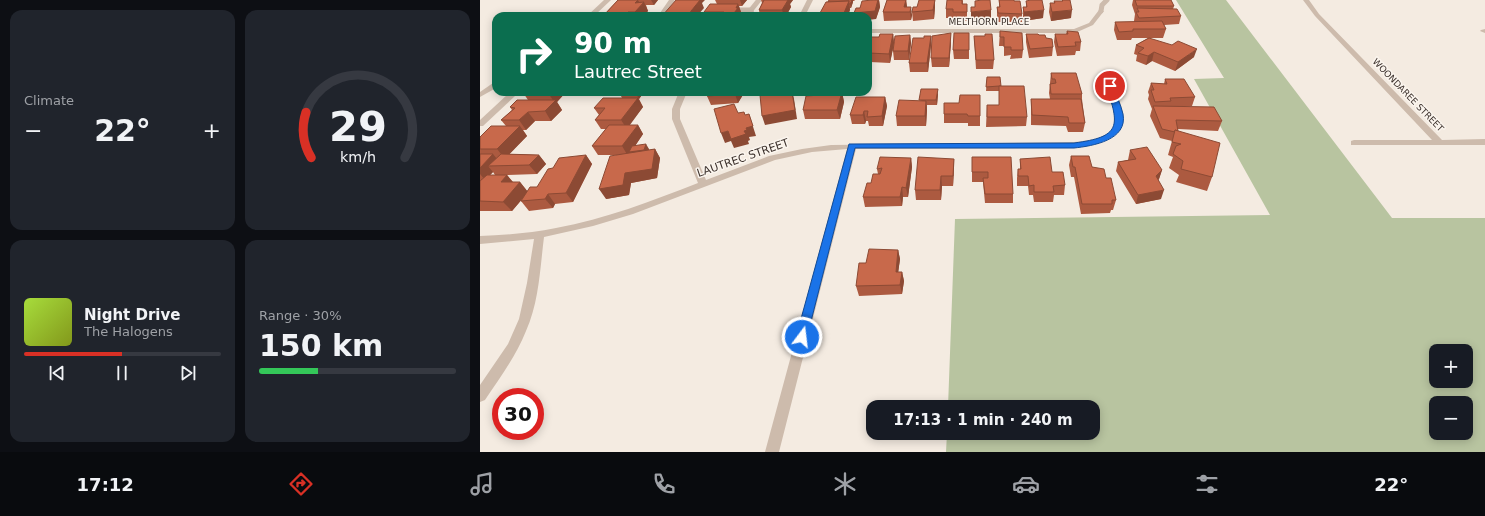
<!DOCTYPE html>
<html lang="en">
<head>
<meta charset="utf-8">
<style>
  body { margin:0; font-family:"DejaVu Sans",sans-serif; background:#20242c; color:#f1f3f6; height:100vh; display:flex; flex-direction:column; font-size:15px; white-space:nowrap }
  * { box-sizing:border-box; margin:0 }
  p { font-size:13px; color:#9ea1a6 }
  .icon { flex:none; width:22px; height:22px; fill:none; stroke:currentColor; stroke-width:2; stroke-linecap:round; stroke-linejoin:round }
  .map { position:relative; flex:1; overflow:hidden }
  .sheet { display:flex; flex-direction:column; gap:10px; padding:10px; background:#0d0f14; width:480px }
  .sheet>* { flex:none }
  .hud { position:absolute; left:12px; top:12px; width:380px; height:84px; border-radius:12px; box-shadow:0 2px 10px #0003; background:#0b6e4f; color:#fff; overflow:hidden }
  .controls { position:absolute; left:949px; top:344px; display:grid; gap:8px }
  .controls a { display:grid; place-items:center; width:44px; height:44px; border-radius:8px; background:#171b24; box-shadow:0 2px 10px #0003; font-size:20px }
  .speed { position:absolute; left:12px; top:388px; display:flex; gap:8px; font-size:20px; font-weight:700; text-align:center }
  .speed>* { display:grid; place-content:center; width:52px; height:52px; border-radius:50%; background:#171b24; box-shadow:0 2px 10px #0003; line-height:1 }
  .speed .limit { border:6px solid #d22; background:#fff; color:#111 }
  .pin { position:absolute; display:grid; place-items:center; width:34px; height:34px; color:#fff; margin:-17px; border:2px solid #fff; border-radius:50%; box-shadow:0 1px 4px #0007 }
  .me { position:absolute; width:44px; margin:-22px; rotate:15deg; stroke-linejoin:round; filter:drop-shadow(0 0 3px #0008) }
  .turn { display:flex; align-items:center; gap:14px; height:84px; padding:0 16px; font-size:18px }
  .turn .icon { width:52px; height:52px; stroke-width:2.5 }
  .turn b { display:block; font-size:28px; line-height:34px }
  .big { font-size:30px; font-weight:700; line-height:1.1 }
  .sheet .widget { flex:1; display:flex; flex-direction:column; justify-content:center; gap:6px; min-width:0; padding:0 14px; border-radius:12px; background:#20242c }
  .sheet .dial { align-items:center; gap:0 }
  .dial svg { height:104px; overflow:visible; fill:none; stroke:#363941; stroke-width:7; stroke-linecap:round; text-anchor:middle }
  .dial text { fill:#f1f3f6; stroke:none }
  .song { display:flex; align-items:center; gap:12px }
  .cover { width:48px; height:48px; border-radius:6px; background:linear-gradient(135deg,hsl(80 70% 55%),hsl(70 70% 35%)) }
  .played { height:4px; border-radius:2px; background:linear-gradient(90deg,#d93025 50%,#363941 50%) }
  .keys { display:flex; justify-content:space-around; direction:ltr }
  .heat { display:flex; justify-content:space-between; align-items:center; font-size:22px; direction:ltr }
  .charge { height:6px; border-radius:3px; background:linear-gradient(90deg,#34c759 30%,#363941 0) }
  .sheet .tiles { flex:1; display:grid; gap:10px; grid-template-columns:repeat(2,1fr) }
  .trip { position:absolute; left:386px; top:400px; width:234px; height:40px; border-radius:12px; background:#171b24; box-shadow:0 2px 10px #0003; font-weight:700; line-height:40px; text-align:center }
  .menu { display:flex; height:64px; justify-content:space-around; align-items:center; background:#090b0e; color:#9ea1a6 }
  .menu .icon { width:28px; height:28px }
  .menu .current { color:#d93025 }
  .menu b { font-size:18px; color:#f1f3f6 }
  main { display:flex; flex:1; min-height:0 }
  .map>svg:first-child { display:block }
  .green { fill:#b8c4a0; fill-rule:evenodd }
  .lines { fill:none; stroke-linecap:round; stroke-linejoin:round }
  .service { stroke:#cdbbac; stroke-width:5 }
  .minor { fill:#cdbbac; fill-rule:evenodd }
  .tertiary { fill:#cdbbac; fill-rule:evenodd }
  .wall { fill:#ac5a40; fill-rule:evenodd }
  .shaded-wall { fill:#8c4a34 }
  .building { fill:#c8694b; stroke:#8c4a34 }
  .route { fill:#1a73e8; stroke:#114b97 }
  .labels { text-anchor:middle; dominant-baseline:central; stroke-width:3; stroke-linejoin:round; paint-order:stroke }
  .far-street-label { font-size:9px; fill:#3b302b; stroke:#fbf5ee }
  .street-label { font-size:11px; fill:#3b302b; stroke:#fbf5ee }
</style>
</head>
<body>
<main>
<section class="sheet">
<div class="tiles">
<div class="widget"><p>Climate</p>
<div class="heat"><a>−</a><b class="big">22°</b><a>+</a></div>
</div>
<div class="widget dial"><svg viewBox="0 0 100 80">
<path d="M14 69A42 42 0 1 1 86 69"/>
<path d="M14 69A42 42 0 0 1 10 34" stroke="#d93025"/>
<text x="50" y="56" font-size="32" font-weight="700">29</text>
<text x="50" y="72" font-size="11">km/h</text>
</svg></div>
<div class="widget">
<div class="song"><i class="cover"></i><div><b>Night Drive</b><p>The Halogens</p></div></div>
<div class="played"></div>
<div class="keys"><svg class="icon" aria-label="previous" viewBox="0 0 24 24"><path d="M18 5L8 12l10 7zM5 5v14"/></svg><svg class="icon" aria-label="pause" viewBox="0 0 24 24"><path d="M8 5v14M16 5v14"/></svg><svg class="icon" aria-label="next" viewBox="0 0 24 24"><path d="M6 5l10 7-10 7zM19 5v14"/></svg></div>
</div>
<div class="widget"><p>Range · 30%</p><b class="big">150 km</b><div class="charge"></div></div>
</div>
</section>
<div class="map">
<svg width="1005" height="452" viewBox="0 0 1005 452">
  <rect width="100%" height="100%" fill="#f4ebe1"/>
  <path class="green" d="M696 0H746L912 218H1005V452H466L467 433H613V407H468L475 219 790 215 714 79 744 78ZM956 351H986V381H956ZM956 403H986V433H956Z"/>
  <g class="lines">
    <g class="service">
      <path d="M251 10H271"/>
      <path d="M621 11 622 5 627 0"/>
      <path d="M181 16 192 0"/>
      <path d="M272 16 271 10 279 0"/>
    </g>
    <g class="minor">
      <path d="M327 0H333L325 16H319Z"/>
      <path d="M823 0H829L839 14 962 140 1005 139V145H871V141L874 140H952L835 16Z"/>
      <path d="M619 10 624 11 613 25 595 33H388V29H594L609 23Z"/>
      <path d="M1005 29V33L1000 31 1001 30Z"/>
      <path d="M627 84H633L634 86C637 95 641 103 643 113 647 140 614 145 594 148L376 149 299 452H285L367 149 332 152 295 160 153 214 113 226 64 237C60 269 59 302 46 331 36 356 20 378 5 400L0 402V385L28 344 39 319 47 283 54 239 0 244V236C25 235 51 233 76 228 125 219 172 201 218 183L192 119V109L199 92H207L200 109V119L226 180 289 156 322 149 351 145 594 142C641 137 640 126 626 86Z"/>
      <path d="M28 94H34L35 96 3 126H0V120Z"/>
    </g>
    <g class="tertiary">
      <path d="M124 0H131L114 16H107Z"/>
      <path d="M13 83H16V88L0 97V92Z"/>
    </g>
  </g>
  <g class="wall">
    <path d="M138 0H178L174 5H166L168 11 163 16H124V15Z"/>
    <path d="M235 0H267L262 6H259L261 12 260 13 261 16H226L224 12 237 4Z"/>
    <path d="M281 0H313L310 4 311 7 306 16H280L279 10 282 3Z"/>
    <path d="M349 0H375L374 1H373V2L371 8H370L368 16H341L340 13Z"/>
    <path d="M388 0H426L427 7 432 15 431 20 404 21 403 12 407 0H399L400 7 396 19 388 16H374V13L380 8 392 0Z"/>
    <path d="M455 0V7L454 19 433 21 432 12 437 7Z"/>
    <path d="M483 0V4H487V21H474L473 18H466V9Z"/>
    <path d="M519 0 542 14V22H517V7H519Z"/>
    <path d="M582 0 591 18 571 21 569 12 570 3H574V1H582Z"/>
    <path d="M653 0H691L694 6 693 9 701 16 699 24 684 25 686 29 683 38H669L714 57 695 71 672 61 666 65 656 61 657 55 654 54 656 45 668 38H652L651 40H637L634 30 635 22H654V21L655 14 652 5Z"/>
    <path d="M546 1 563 18 543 21V7H546Z"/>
    <path d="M520 31 543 50 542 58 530 59 531 55 524 56V46H519Z"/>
    <path d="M587 31 601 42 600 51H596L595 55 577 56 574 42 575 34H586Z"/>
    <path d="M413 34 414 42 430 35 431 43 429 60H414L413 51 414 44 410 63 390 62 389 53 399 37Z"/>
    <path d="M546 34 559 35 566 38 573 47 572 56 549 58 546 42Z"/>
    <path d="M451 36V45L448 72H430L429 63 444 38Z"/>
    <path d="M494 36 514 60 513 69H496Z"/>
    <path d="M471 42 469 67H452L451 58Z"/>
    <path d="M489 42V59H474L473 50Z"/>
    <path d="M571 73 602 94V99L605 123 603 132H588L586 126 551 125V99H570L569 93Z"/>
    <path d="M507 77 521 86 547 117 546 126 506 127 507 105H519V91H506Z"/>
    <path d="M685 79 715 97 712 106 699 107 742 121 738 131 698 129V131L732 177 727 191 696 182 699 175 689 168 693 157 688 155 692 141 680 138 670 116 672 109 668 99 669 95 668 92 671 83 684 84Z"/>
    <path d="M46 92H86L77 102 82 110 71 121H55L46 130H43L47 136 29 154 59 155 66 164 57 174 27 175 33 182H40L47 191 57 187 73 168 106 155 112 164 93 202 75 204 73 208 49 211 41 201 44 197 32 211H0V181L1 180H0V137L26 126 21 120 32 110 30 107 48 100 44 94ZM13 172 15 175H10Z"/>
    <path d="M131 92H164L159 99 163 107 149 125H158L163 134 155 146 169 149V150L175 149 180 158 177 178 151 183 149 195 126 199 136 155H118L112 146 126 129H121L115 120 119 115 114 108 142 98 141 96H133Z"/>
    <path d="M229 92H273L264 93 258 103 231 105 227 96Z"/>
    <path d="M342 92H362L364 102 360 119H325L323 110 341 95Z"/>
    <path d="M370 92H381L380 94 371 95Z"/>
    <path d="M458 94 457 105H447V110L446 126H417L416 116 439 101Z"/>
    <path d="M500 95V126H488V123H464V114Z"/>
    <path d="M405 97 407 106 403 126H389L388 121H386L385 124H372L370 115Z"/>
    <path d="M650 150 682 170 679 179 678 180 681 199 656 204 636 171 638 162 648 160Z"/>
    <path d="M591 156 612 167 626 178 636 200 633 210H631L630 213 601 214 594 177H591L589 165Z"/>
    <path d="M492 157 533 194V203H505L503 182H492Z"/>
    <path d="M431 158 432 167 428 197H423L422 206 385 207 383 197 391 183 398 174 397 169Z"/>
    <path d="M474 159V168L473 186H462L461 200H436L435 190Z"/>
    <path d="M540 159 572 172 585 185 584 195H574L573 202H554L553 195H549L548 186H537V178L538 169H540Z"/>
    <path d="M418 250 420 259 418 272H422L424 281 422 294 379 296 376 286 386 263Z"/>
  </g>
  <g class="shaded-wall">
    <path d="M158 0 161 6 164 2 168 11 163 16H157L155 12V3Z"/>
    <path d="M171 0H178L174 5Z"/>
    <path d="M218 0H225L222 3 224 8 217 16H208Z"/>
    <path d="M260 0H267L262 6Z"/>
    <path d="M308 0H313L310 4 311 7 306 16H304L302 10Z"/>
    <path d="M372 0H373V2L371 8 370 4Z"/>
    <path d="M399 0 400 7 396 19 388 20V16H374V13Z"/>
    <path d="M426 0 427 7H424Z"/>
    <path d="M455 0V7L454 19 453 10Z"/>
    <path d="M369 1 370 10 368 16H365L364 13Z"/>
    <path d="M258 4 261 12 260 13 261 16H255L254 13 256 8Z"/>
    <path d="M431 7 432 15 431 20 430 12Z"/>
    <path d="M511 10V19L491 20V12Z"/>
    <path d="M564 10 563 18 543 21 544 12Z"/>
    <path d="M592 10 591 18 571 21 572 12Z"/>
    <path d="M148 12 150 16H146L145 15Z"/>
    <path d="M471 33V42L469 67V58Z"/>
    <path d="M389 34 390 43 388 50V36Z"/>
    <path d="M413 34 414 43 410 63 409 54Z"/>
    <path d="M430 35 431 43 429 60 428 51Z"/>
    <path d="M451 36V45L448 72 447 63Z"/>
    <path d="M717 49 714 57 695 71 698 62Z"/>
    <path d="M674 52 672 61 666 65 668 56Z"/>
    <path d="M458 89V94L457 105 456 100Z"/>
    <path d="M71 92H86L77 102 82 110 71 121 65 111 74 102 69 94Z"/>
    <path d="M155 92H164L159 99Z"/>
    <path d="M256 92H264V93L258 103 255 94Z"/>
    <path d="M312 92 314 99 317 119 285 125 282 116Z"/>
    <path d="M362 92 364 102 360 119 357 110Z"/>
    <path d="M405 97 407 106 403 126 402 116Z"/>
    <path d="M158 98 163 107 147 129 141 120Z"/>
    <path d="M446 101 447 110 446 126 445 116Z"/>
    <path d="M384 111 386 121 385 124 383 115Z"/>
    <path d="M48 112 55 121 46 130 39 120Z"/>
    <path d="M269 114 276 136 269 137 270 140 268 141 269 144 254 148 251 141 245 143 241 133 248 131H264L266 128Z"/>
    <path d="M158 125 163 134 151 152 166 144 169 149 167 155 148 156 142 146Z"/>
    <path d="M40 126 47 136 25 159 17 149Z"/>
    <path d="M175 149 180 158 177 178 151 183 149 195 126 199 119 189 145 173Z"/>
    <path d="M13 154 21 164 8 166 13 172 5 180 0 174V168Z"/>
    <path d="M59 155 66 164 57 174 49 165Z"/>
    <path d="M106 155 112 164 93 202 86 193Z"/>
    <path d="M431 158 432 167 428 197 426 188Z"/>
    <path d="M474 159V168L473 186V176Z"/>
    <path d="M682 170 679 179 673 186 676 176Z"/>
    <path d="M27 175 35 185 21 182Z"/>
    <path d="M461 176 462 186 461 200 460 190Z"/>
    <path d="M40 182 48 192 32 211 23 202Z"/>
    <path d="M422 187 423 197 422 206 420 197Z"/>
    <path d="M684 190 681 199 656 204 658 195Z"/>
    <path d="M68 194 75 204 73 208 65 199Z"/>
    <path d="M418 250 420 259 417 282 416 272Z"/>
    <path d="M422 272 424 281 422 294 420 285Z"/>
  </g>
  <g class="building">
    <path d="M138 0H158L155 3 164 2 155 12H148L145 15H124Z"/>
    <path d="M196 0H220L207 16H182Z"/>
    <path d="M284 0H308L302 10H279Z"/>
    <path d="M349 0H372L370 4H369V1L348 2Z"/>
    <path d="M393 0H398L395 11 374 13 376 8H380L382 1Z"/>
    <path d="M407 0H426L424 7H431L430 12H403Z"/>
    <path d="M439 0H455L453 10 432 12 433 7H437Z"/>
    <path d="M467 0H482V4H487V12H473V9H466Z"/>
    <path d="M502 0H510L511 10 491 12V7H495V1Z"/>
    <path d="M519 0H534V1H540L542 14 518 13 517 7H520Z"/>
    <path d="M551 0H562L564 10 544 12 543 7H547L546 1Z"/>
    <path d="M582 0H590L592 10 572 12 570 3H575L574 1H583Z"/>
    <path d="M655 0H691L694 6H657Z"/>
    <path d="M369 1 364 13H340L346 2Z"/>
    <path d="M230 4H258L256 8H258L254 13 242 14 244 12H224Z"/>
    <path d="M657 8 697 9 701 16 659 18 656 12H659Z"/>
    <path d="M682 21 686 29H653V31L639 32 635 22Z"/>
    <path d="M520 31 542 33 543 50H531V47H524V37H520Z"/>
    <path d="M587 31 598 32 601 42H595L596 46 578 47 575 34H588Z"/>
    <path d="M471 33 469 58H451L452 36Z"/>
    <path d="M474 33H489V50H473Z"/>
    <path d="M400 34H413L409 54 389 53 391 37H399Z"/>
    <path d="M505 34H512L514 60H496L494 36H505Z"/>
    <path d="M546 34H558L559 35H565L566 38 572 39 573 47 550 49Z"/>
    <path d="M430 35 428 51H413L415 36Z"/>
    <path d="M444 36H451L447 63H429L433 38H444Z"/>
    <path d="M669 38 692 45 698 41 717 49 698 62 674 52 668 56 658 53 664 48 656 45Z"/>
    <path d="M571 73H596L602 94H571L570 84 576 83 575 79H572Z"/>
    <path d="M507 77H520L521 86H519L506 87Z"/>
    <path d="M685 79H704L715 97 690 98 691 101 675 102 671 90H674L671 83 687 84Z"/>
    <path d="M519 86H544L547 117H507V105H519Z"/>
    <path d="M441 89H458L456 100H439Z"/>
    <path d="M46 92H71L69 94H44Z"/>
    <path d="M229 92H256L255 94 227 96Z"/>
    <path d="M298 92H312L315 110 282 116 280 95Z"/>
    <path d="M342 92H362L357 110H323L326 96 341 95Z"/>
    <path d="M480 95H500V116H488L487 114H464V103H479Z"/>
    <path d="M376 97H405L402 116 387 117 388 111H384L383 115H370Z"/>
    <path d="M123 98H158L141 120H115L125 108H114Z"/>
    <path d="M551 99H601L605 123H589L588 117 552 115Z"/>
    <path d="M37 100H76L65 111 48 112 39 120H21L35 108 30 107Z"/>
    <path d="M419 100 446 101 445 116H416Z"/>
    <path d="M254 104 258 113 264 112 265 115 269 114 273 126 266 128 267 130 264 131 266 134 251 139 248 131 241 133 234 109Z"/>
    <path d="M673 106 734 107 742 121 696 120 698 131 695 130V132L682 129Z"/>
    <path d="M129 125H158L142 146H112Z"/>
    <path d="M11 126H40L17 149H0V137Z"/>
    <path d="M695 130 740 143 732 177 701 169 703 161 693 154 696 146 701 144 692 142Z"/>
    <path d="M166 144 164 150 149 152 152 146Z"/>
    <path d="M667 147 682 170 676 176 684 190 658 195 638 162 656 159 650 150Z"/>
    <path d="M175 149 172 169 145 173 143 185 119 189 130 156Z"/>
    <path d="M0 154H13L0 168Z"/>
    <path d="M21 154 59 155 49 165 8 166Z"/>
    <path d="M106 155 86 193 68 194 65 199 41 201 50 187H57L68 169 73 168 79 158Z"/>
    <path d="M591 156H609L612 167 624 169 626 178H631L636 200H632V204H602L595 167H593Z"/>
    <path d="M400 157 431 158 426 188 422 187 420 197H383L387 183H391L393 174H400L402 168 397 169Z"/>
    <path d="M438 157 474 159 473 176H461L460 190H435Z"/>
    <path d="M492 157H531L533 194H505L503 178H508V172H492Z"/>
    <path d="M570 157 572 172H583L585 185 573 186 574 192H554V185L549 186 548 176H538V169H541L540 159Z"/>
    <path d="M7 175H27L21 182H40L23 202 0 201V181Z"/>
    <path d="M389 249 418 250 416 272H422L420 285 376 286 379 263H386Z"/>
  </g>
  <path class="route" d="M630 84 633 86C636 95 641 105 643 114 648 140 613 146 594 148H375L327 337 326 340H318L316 337 369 144 594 143C641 137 640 126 626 86Z"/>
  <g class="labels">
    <g class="far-street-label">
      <text x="509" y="22">MELTHORN PLACE</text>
      <text transform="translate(928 95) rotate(46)">WOONDAREE STREET</text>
    </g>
    <g class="street-label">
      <text transform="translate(263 158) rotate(-19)">LAUTREC STREET</text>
    </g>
  </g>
</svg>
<div class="controls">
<a>+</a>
<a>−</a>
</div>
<div class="speed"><div class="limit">30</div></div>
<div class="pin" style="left:630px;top:86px;background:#d93025"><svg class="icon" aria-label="arrive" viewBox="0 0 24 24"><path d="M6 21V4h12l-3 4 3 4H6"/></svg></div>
<svg class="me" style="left:322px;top:337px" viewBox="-20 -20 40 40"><circle r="17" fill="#1a73e8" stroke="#fff" stroke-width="3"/><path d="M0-11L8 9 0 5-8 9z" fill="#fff"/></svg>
<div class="trip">17:13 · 1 min · 240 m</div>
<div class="hud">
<div class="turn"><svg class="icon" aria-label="right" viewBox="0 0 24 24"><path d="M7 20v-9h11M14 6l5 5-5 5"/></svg><div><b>90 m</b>Lautrec Street</div></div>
</div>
</div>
</main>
<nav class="menu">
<b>17:12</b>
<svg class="icon current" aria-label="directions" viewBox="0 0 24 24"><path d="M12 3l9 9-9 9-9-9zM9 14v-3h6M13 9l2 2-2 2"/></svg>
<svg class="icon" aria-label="music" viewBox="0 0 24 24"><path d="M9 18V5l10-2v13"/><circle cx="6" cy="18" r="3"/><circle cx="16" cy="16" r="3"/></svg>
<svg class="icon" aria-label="phone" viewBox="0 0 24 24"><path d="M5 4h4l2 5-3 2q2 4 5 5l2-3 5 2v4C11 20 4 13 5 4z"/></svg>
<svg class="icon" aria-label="climate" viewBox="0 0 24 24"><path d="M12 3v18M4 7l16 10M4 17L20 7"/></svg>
<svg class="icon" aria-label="car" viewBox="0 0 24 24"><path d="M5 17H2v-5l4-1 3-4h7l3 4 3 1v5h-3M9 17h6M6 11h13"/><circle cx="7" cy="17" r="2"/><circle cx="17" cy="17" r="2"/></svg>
<svg class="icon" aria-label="filters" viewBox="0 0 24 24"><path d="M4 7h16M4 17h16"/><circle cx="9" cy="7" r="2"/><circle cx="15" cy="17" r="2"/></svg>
<b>22°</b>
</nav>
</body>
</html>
